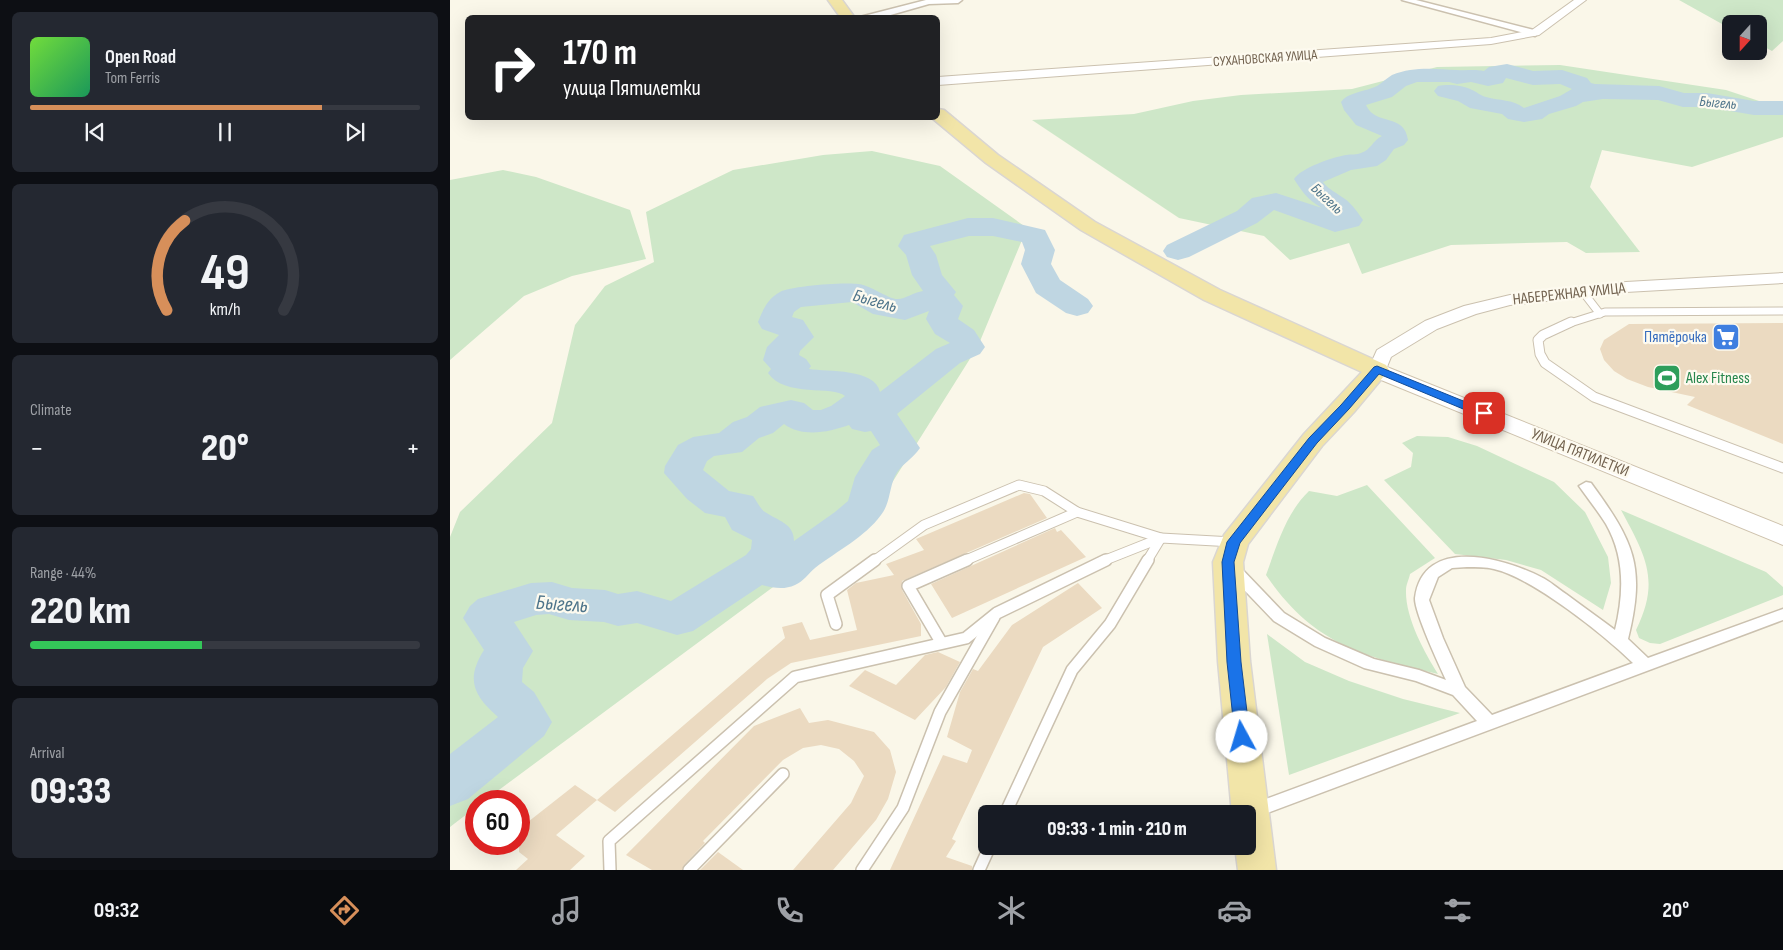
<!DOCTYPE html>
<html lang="en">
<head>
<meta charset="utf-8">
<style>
  body { margin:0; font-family:"Sofia Sans Condensed",sans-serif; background:#242831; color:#f1f3f6; height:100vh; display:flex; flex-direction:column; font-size:19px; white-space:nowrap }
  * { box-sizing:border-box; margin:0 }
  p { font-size:16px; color:#9ea1a6 }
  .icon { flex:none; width:28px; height:28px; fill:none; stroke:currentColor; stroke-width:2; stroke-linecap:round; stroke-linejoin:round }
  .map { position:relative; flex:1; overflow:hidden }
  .drawer { display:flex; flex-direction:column; gap:12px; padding:12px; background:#0d0f14; width:450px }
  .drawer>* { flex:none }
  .banner { position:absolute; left:15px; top:15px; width:475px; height:105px; border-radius:8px; box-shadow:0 5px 20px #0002; background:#202124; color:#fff; overflow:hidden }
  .needle { width:32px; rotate:201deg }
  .controls { position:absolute; left:1272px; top:15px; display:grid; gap:10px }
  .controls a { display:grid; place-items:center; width:45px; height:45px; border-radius:8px; background:#171b24; box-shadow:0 5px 20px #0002; font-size:25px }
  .speed { position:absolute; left:15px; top:790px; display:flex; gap:10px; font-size:25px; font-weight:700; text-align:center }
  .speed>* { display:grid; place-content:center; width:65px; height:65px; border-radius:50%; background:#171b24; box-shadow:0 5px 20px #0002; line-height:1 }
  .speed .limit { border:8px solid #d22; background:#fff; color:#111 }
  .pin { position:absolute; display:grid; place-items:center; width:42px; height:42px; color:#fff; margin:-21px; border-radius:10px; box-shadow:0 2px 8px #0006 }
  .me { position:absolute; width:55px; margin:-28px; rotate:354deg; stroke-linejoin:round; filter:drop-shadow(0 0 4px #0008) }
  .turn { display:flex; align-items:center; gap:18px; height:105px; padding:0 15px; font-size:22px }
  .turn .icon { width:65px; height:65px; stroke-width:2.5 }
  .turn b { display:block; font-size:35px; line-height:42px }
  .big { font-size:38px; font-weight:800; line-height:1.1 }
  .drawer .widget { flex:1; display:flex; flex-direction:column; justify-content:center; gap:8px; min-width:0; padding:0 18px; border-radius:8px; background:#242831 }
  .drawer .dial { align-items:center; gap:0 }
  .dial svg { height:130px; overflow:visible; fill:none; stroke:#363941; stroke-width:7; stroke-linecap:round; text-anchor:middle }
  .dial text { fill:#f1f3f6; stroke:none }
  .song { display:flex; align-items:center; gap:15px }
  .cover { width:60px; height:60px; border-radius:8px; background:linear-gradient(135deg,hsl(100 70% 55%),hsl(150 70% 35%)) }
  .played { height:5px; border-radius:2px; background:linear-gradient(90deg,#d78f5a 75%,#363941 75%) }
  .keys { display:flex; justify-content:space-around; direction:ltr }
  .heat { display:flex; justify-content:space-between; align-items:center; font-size:28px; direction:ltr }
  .charge { height:8px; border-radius:4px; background:linear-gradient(90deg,#34c759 44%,#363941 0) }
  .trip { position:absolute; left:528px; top:805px; width:278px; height:50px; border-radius:8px; background:#171b24; box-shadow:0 5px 20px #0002; font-weight:800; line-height:50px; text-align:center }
  .menu { display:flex; height:80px; justify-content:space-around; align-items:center; background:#090b0e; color:#9ea1a6 }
  .menu .icon { width:35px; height:35px }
  .menu .current { color:#d78f5a }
  .menu b { font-size:22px; color:#f1f3f6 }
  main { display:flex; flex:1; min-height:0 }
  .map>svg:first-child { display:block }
  .green { fill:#cee7c8 }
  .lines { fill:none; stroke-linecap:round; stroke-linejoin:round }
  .river { fill:#bfd6e2; fill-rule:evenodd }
  .building { fill:#ebdac1 }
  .service-far2-casing { stroke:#cbc1af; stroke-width:9 }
  .service-far1-casing { stroke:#cbc1af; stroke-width:11 }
  .service-casing { stroke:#cbc1af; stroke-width:14 }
  .pedestrian-casing { stroke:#cbc1af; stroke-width:3 }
  .minor-casing { stroke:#cbc1af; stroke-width:3 }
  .tertiary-casing { stroke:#cbc1af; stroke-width:2 }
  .secondary-casing { stroke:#cec2ad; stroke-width:2 }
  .primary-casing { stroke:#dad6d1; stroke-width:3 }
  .service-far2 { stroke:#fff; stroke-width:7 }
  .service-far1 { stroke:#fff; stroke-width:9 }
  .service { stroke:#fff; stroke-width:11 }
  .pedestrian { fill:#fff; fill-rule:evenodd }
  .minor { fill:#fff; fill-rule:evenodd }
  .tertiary { fill:#fff; fill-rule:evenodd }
  .secondary { fill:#fff; fill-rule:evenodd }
  .primary { fill:#f2e5a8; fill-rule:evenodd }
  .route { fill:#1a73e8; stroke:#114b97 }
  .labels { text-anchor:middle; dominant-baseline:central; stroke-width:4.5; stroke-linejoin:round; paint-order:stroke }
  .far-street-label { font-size:14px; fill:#72624f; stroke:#fdfaef }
  .far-water-label { font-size:15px; font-style:italic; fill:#4e748a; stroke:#fdfaef }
  .street-label { font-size:16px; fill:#72624f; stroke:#fdfaef }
  .shop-label { font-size:16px; fill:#366cbe; stroke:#fdfaef; text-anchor:end }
  .leisure-label { font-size:16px; fill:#27864d; stroke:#fdfaef; text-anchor:start }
  .water-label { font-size:18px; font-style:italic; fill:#4e748a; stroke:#fdfaef }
  .near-water-label { font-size:21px; font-style:italic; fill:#4e748a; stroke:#fdfaef }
</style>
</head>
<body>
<main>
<section class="drawer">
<div class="widget">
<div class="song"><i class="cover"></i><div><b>Open Road</b><p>Tom Ferris</p></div></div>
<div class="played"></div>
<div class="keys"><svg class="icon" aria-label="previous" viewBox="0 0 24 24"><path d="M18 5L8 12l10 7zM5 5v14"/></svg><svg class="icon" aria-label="pause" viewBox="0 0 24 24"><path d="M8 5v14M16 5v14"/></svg><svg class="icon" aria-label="next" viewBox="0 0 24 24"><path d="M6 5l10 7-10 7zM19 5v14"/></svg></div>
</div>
<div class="widget dial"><svg viewBox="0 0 100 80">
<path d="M14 69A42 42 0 1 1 86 69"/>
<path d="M14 69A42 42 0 0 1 25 14" stroke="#d78f5a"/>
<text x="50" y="56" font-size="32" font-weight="700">49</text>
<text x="50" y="72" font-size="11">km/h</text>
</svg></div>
<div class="widget"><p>Climate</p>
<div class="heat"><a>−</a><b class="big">20°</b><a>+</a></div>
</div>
<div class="widget"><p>Range · 44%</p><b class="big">220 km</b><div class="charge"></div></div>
<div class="widget"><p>Arrival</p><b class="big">09:33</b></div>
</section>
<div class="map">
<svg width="1333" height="870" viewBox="0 0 1333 870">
  <rect width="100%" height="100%" fill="#faf7e9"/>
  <g class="green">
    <path d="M1229 0H1333V41L1322 51 1309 44V24H1281V29Z"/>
    <path d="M1110 65 1276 90 1333 109V137L1242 167 1152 150 1140 187 1190 252 1136 253 1117 242 1001 245 912 274 899 243 840 260 814 236 729 218 582 120 684 114 743 101 791 95 902 89 987 67Z"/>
    <path d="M422 151 490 166 577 228 528 346 423 513 34 801H26V807L0 827V537L10 512 102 423 125 325 155 286 204 262 196 212 283 170 373 155Z"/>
    <path d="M53 170 86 177 180 210 196 259 122 276 74 296 0 360V180Z"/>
    <path d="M967 436 998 437 1027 446 1104 482 1135 512 1158 557 1161 583 1153 610 1091 570 1056 560 1005 554 934 480 961 467 963 453 952 443Z"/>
    <path d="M917 485 985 558 960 574C959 579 956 585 956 590 955 617 974 652 988 674 911 656 862 643 816 575 827 545 836 513 859 491L887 496Z"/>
    <path d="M1171 510 1316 572 1333 587V595L1210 644 1200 643 1189 638 1186 630C1211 580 1195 555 1171 510Z"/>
    <path d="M817 634 855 662 899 681 953 699 1010 713 839 775Z"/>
  </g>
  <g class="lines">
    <g class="river">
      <path d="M1057 64 1083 71 1112 70 1137 78 1141 83 1145 84 1209 86 1234 93H1257L1304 101H1333V115H1304L1257 107H1233L1208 100 1153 99 1133 102 1126 106 1099 114 1092 119 1074 122 1058 119 1052 114 1020 108 1008 101 988 96 984 91 988 86C998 84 1013 85 1022 90 1027 92 1031 96 1036 97 1050 101 1062 99 1074 108L1110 96 1122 89 1110 84 1083 85 1056 78 1053 83 1038 86 1021 82 1007 84 999 82H967L956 86 942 97 916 105C926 127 954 112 958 140L954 145 944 149 936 160 927 166 901 170 873 182C879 190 887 193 895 199 902 204 908 213 913 220L909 226 885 232 824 210 807 223 739 257 728 260 717 257 713 251 717 245 787 211 802 198 812 196 826 193 872 208C858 200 853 193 844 179 851 168 883 157 896 155 901 154 907 155 911 153 921 150 923 140 932 136L906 125 894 110 891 102C897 93 912 92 922 88 930 86 935 79 942 75 964 66 985 69 1007 70 1018 71 1023 69 1034 71L1039 67Z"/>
      <path d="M518 218H543L595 230 605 250 601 264 610 280 638 299 643 306 638 313 627 316 616 313 586 293 571 264 575 250 572 242 543 236H519L480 246 486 255 492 275 506 292 504 295 513 306 508 319 524 330 535 347 530 354 510 363 447 414 470 448C463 459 451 464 445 476 439 489 440 504 431 515 415 537 387 551 365 568 359 573 353 582 345 585 334 590 324 588 312 585L243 631 227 635 187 623 168 626 154 622 119 620 99 614 86 615 64 622 83 651 73 668 72 682 84 692 102 722 94 736 18 799 0 806V754L48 717C24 696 15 680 34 650L13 618 20 606 28 599 81 583 102 582 122 588 155 590 168 594 187 591 221 601 296 555 301 549 302 540 282 530 275 517 255 513 237 499 214 473 215 466 228 445 243 437 269 433 283 422 297 417 310 407 341 400 354 403 363 410H371L381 406 395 396C383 385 335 398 318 373L321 369 313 360 317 347 329 335 312 329 308 322C313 310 317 299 330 292 341 286 400 281 413 285 422 287 441 300 448 299 455 299 464 292 473 291L462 275 456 255 448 246 454 235ZM402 302 423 314 455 320 479 311 476 319 485 334 500 343 486 349 430 392C425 368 378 372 359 369L361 366 356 359 349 355 350 351 364 337 353 320 342 317 344 312 351 307ZM334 424C353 438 379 432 399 425L402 429 415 432 421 431 430 445 422 450 405 477 398 501 385 512 344 541C344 523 328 521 315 512 310 509 307 501 303 496L279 491 253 470 257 461 264 456 292 452 309 438 323 433Z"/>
    </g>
  </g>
  <g class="building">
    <path d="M1333 323V444L1237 405 1245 397 1198 387 1177 379 1164 371 1154 360 1150 349 1154 340 1179 324Z"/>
    <path d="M574 493 580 494 597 518 452 581V590L471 624V636L341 663 317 679 165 812 147 800 335 638 332 627 352 622 360 640 407 630 397 590 406 583 444 575 436 564 474 550 466 539Z"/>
    <path d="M605 528 607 532 611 530 636 557 502 618 481 584Z"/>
    <path d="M628 583 652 608 593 647 502 839 506 841 496 857 522 866V870H440L493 755 517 763 522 750 497 737 510 692 523 669 528 671 562 625Z"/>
    <path d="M488 652 510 662 496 687 465 720 399 686 415 670 446 685 475 655Z"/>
    <path d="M350 708 359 723 378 720 424 732 440 750 446 772 438 799 426 820 383 870H343L401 803 414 776 404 761 389 749 371 745 353 748 333 760 253 841 255 843 234 865 232 870H202L176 855 304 726Z"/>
    <path d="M125 785 147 800 106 835 135 856 120 870H66L78 859 69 852V829Z"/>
    <path d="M268 852 293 870H250Z"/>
  </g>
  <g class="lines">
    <g class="service-far2-casing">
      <g id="service-far2">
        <path d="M1133 292 1150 314"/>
        <path d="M1117 324 1155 312 1333 311"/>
      </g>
    </g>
    <g class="service-far1-casing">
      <g id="service-far1">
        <path d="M1121 322 1093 335 1088 340 1090 354 1095 363 1144 397 1333 468"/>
        <path d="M424 561 474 525 569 485 594 491 627 512 711 538 697 561"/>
        <path d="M514 561 627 512"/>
        <path d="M653 561 711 538 783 542"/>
      </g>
    </g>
    <g class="service-casing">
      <g id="service">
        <path d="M386 624 377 595 425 560"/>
        <path d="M491 642 458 586 517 560"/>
        <path d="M555 814 622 670 660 624 698 560"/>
        <path d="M160 870 159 841 345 677 516 638 547 613 656 560"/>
        <path d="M239 870 333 774"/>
        <path d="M412 870 453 808 490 712 544 617"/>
        <path d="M529 870 540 846"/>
      </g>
    </g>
    <g class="pedestrian-casing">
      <path id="pedestrian" d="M1136 482 1141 483C1184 542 1196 566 1178 639L1198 658 1333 609V620L809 816 803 819 797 816 794 811 797 806 1027 721 1003 695 966 681 914 668 865 646 824 621 778 573 776 569 778 565H788L834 613 875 638 924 659 969 670 996 680C989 665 964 611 965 598 973 535 1054 558 1091 577 1100 581 1108 589 1116 594 1132 606 1149 618 1165 630 1174 594 1175 557 1156 524 1148 511 1138 499 1129 486ZM1017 567C1026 567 1036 567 1044 569 1083 578 1154 635 1183 663L1042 715 1015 687 993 638 979 600 988 577 1002 568Z"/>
    </g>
    <g class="minor-casing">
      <g id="minor">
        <path d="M476 0H512L508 3 479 4 430 18H406Z"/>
        <path d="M952 0H966L1088 31 1089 33 1085 36Z"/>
      </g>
    </g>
    <g class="tertiary-casing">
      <g id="tertiary">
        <path d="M1124 0H1136L1089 35 1041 44 488 85V77L1041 38 1082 30Z"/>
        <path d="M1333 273V283L1176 292 1060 305 1026 314 987 329 941 357 934 374 927 376 920 374 918 370 927 350 975 321 1014 306 1060 295 1176 282Z"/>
      </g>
    </g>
    <g class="secondary-casing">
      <path id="secondary" d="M927 363 1333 526V545L919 375 916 370 919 365Z"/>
    </g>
    <g class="primary-casing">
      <g id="primary">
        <path d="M378 0H392L405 18H391Z"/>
        <path d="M488 109 494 110 548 155 645 222 770 290 936 365 939 370 904 412 872 446 798 544 793 562 800 661 826 870H788L785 846H796V814H782L768 661 763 562 774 535 854 434 912 372 754 300 631 230 536 163 482 118H488Z"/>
      </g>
    </g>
    <use href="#service-far2" class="service-far2"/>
    <use href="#service-far1" class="service-far1"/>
    <use href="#service" class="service"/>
    <use href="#pedestrian" class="pedestrian"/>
    <use href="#minor" class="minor"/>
    <use href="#tertiary" class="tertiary"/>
    <use href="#secondary" class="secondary"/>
    <use href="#primary" class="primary"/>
  </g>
  <path class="route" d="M927 366 1038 411 1039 413 1038 416H1030L929 374 899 409 867 443 790 543 784 562 791 662 800 737 798 741 792 743 787 741 785 737 777 662 772 562 777 542 859 438 891 405 924 367Z"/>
  <defs>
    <g id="supermarket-square" transform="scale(1.4375)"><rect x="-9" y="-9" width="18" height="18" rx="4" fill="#3f7fe0" stroke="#fdfaef"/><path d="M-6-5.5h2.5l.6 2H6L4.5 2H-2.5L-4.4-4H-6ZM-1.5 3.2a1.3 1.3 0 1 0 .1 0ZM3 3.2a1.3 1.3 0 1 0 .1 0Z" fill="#fff"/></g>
    <g id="stadium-square" transform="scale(1.4375)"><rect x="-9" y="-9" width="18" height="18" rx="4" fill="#2e9e5b" stroke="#fdfaef"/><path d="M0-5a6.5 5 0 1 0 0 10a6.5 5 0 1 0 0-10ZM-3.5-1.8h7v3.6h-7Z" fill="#fff"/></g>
  </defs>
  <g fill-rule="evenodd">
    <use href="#supermarket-square" x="1276" y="337"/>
    <use href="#stadium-square" x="1217" y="378"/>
  </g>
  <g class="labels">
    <g class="far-street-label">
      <text transform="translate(815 58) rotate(-4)">СУХАНОВСКАЯ УЛИЦА</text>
    </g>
    <g class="far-water-label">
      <text transform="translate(1268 103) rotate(5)">Быгель</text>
      <text transform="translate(877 199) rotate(43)">Быгель</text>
    </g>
    <g class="street-label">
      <text transform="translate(1119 294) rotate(-6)">НАБЕРЕЖНАЯ УЛИЦА</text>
      <text transform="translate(1130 453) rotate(22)">УЛИЦА ПЯТИЛЕТКИ</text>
    </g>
    <g class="shop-label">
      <text x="1257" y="337">Пятёрочка</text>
    </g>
    <g class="leisure-label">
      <text x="1236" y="378">Alex Fitness</text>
    </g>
    <g class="water-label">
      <text transform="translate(425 301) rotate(16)">Быгель</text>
    </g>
    <g class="near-water-label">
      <text transform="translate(112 604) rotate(4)">Быгель</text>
    </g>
  </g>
</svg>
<div class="controls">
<a><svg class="needle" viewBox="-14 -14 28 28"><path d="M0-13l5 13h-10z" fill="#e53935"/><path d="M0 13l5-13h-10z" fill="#9ea1a6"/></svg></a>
</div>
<div class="speed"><div class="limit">60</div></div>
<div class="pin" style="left:1034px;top:413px;background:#d93025"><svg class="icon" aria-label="arrive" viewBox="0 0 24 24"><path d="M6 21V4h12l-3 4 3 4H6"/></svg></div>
<svg class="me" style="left:792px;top:737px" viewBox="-20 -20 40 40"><circle r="19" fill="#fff"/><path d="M0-13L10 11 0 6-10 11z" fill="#1a73e8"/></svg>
<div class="trip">09:33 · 1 min · 210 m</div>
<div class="banner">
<div class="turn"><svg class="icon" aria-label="right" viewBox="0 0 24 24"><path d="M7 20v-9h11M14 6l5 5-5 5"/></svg><div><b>170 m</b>улица Пятилетки</div></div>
</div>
</div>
</main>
<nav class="menu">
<b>09:32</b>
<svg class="icon current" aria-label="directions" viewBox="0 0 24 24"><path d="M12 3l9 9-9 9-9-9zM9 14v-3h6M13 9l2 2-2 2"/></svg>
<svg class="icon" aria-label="music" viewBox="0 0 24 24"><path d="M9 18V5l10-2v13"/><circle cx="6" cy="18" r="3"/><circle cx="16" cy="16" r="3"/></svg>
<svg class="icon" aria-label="phone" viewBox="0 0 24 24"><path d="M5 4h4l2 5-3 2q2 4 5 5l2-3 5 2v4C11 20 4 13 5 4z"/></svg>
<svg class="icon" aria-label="climate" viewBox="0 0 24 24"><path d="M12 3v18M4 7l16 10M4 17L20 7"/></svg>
<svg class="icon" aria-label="car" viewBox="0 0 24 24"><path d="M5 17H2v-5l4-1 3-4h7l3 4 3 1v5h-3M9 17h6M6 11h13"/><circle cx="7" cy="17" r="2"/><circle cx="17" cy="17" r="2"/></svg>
<svg class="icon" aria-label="filters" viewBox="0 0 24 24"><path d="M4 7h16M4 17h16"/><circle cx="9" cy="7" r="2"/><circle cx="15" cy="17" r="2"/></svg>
<b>20°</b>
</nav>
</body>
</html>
